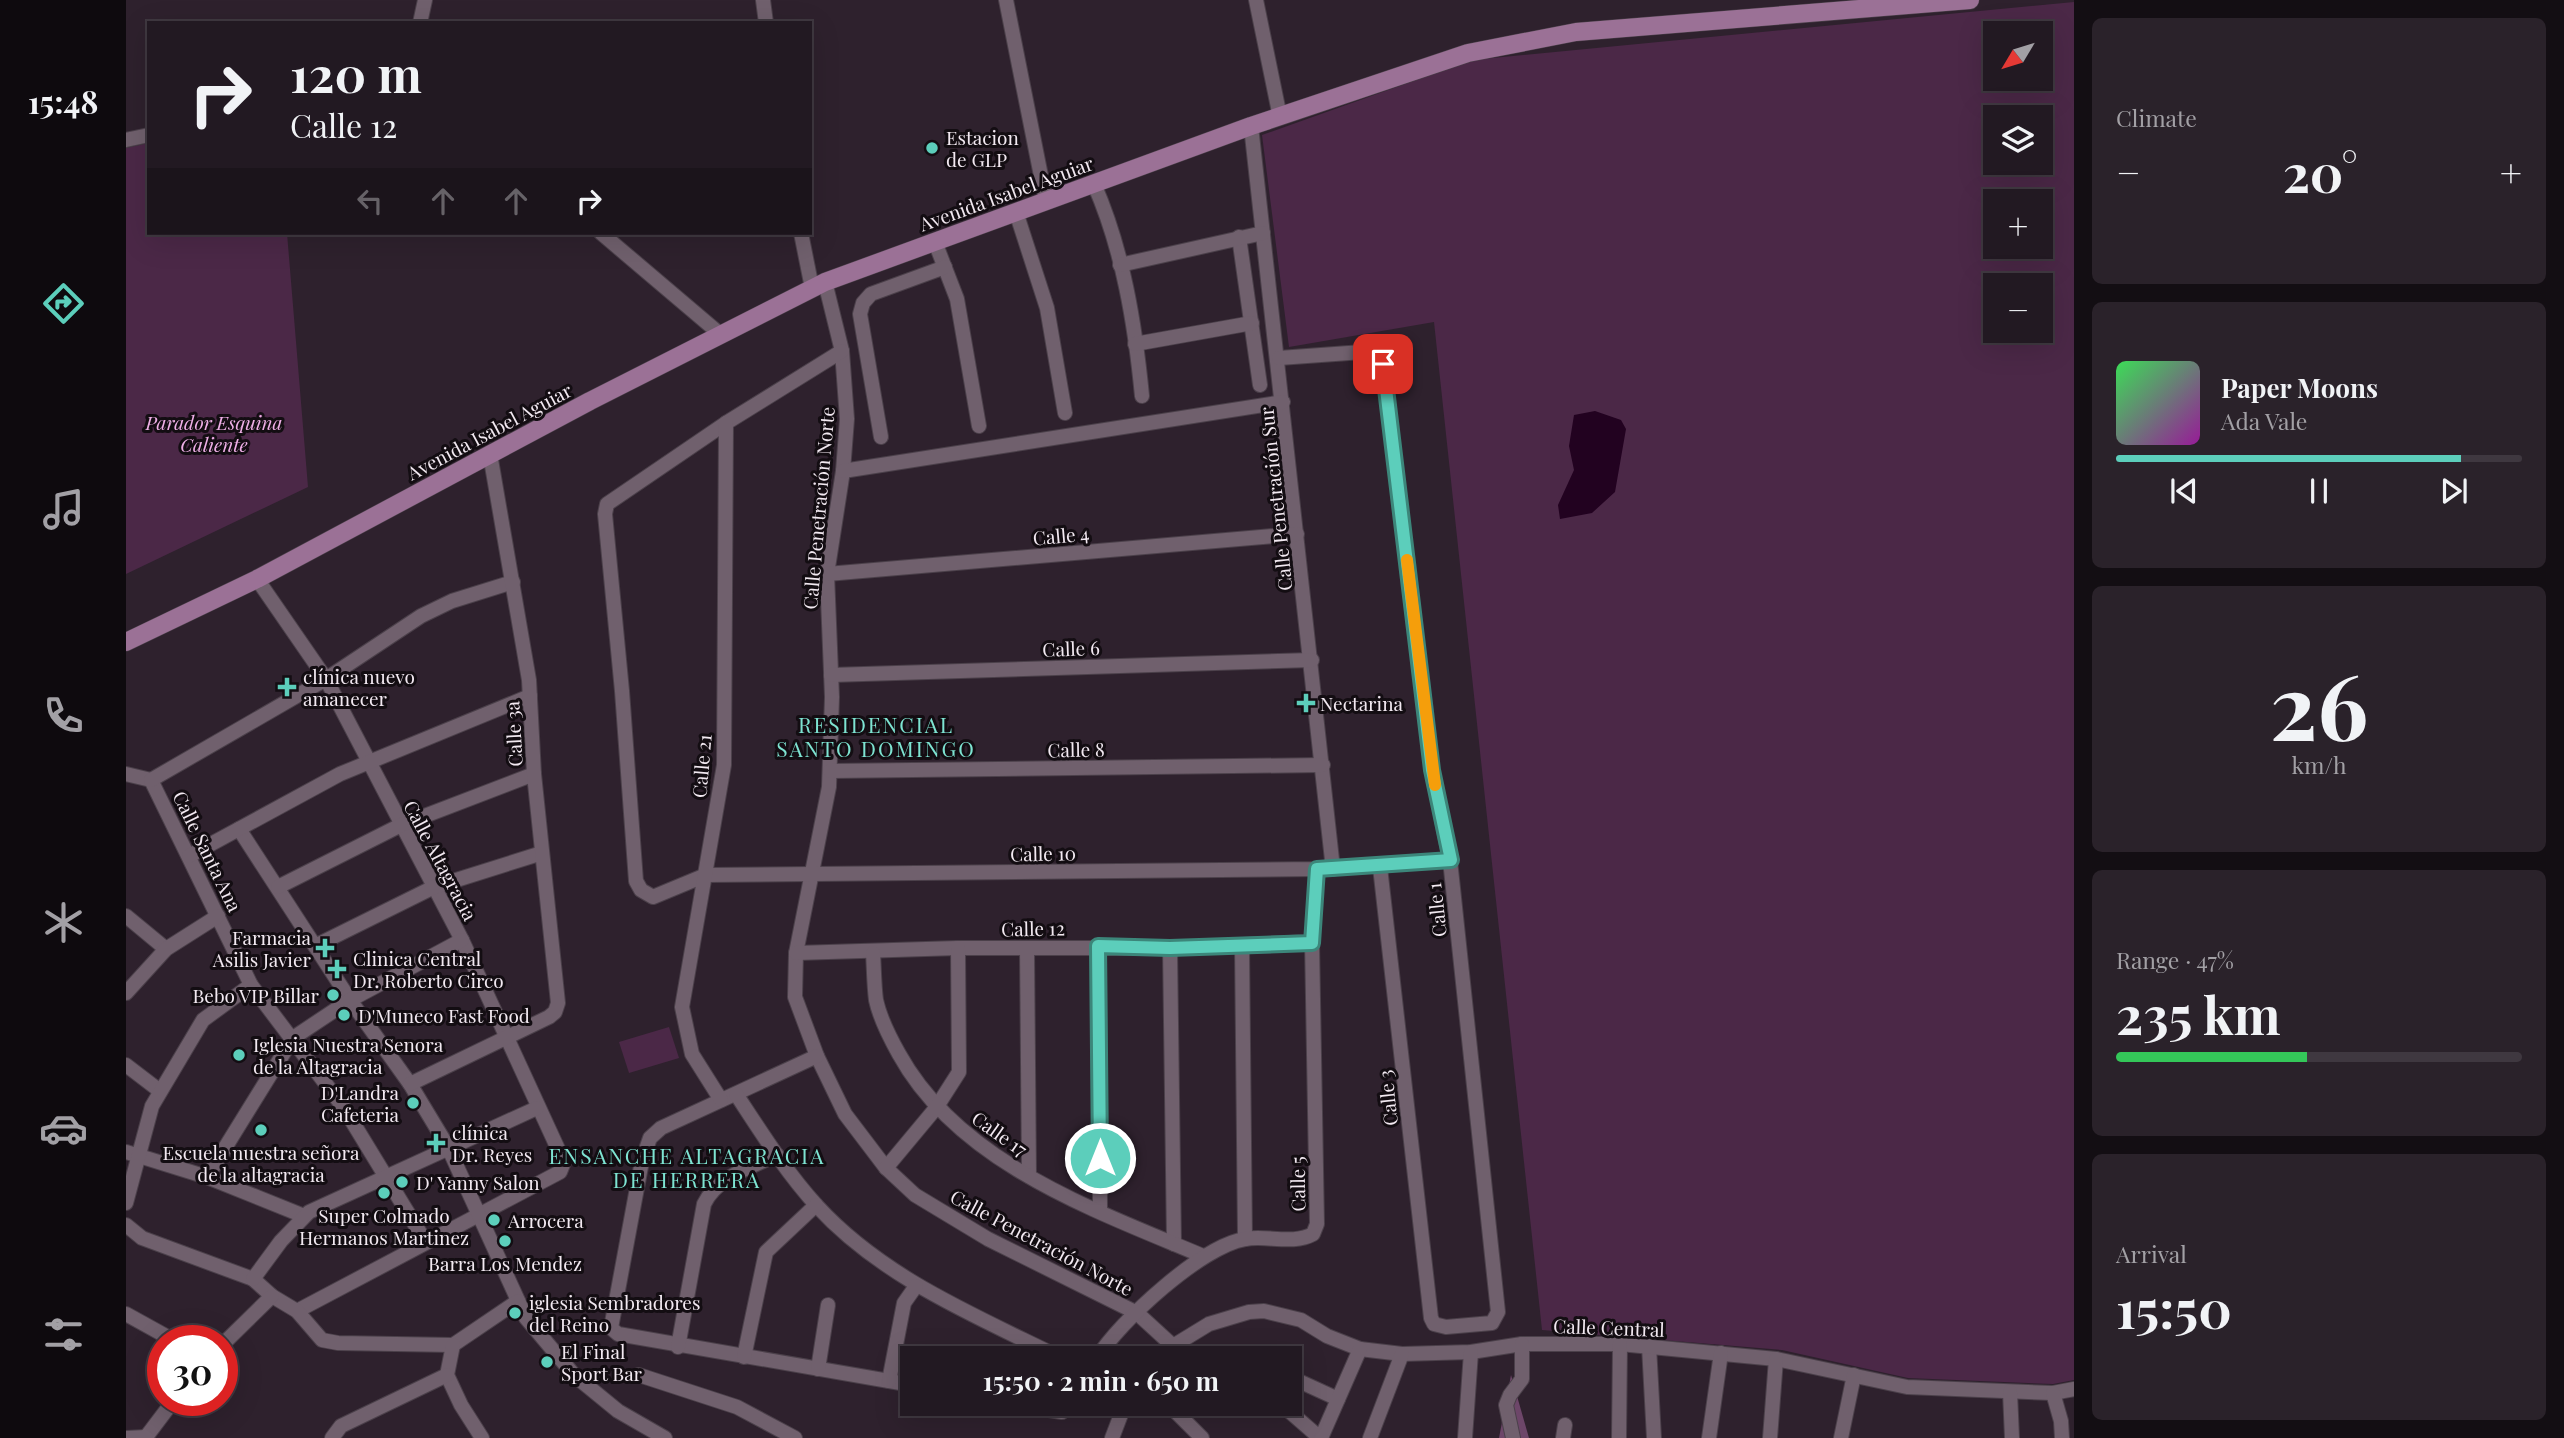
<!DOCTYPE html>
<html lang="en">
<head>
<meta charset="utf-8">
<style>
  body { margin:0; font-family:"Playfair Display",serif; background:#2a222a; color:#f1f3f6; height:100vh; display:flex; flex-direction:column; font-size:26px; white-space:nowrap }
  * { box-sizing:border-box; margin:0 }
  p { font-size:23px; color:#a2a0a5 }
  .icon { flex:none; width:38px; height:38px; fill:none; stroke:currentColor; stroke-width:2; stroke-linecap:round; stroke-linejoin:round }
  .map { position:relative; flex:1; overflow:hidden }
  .details { display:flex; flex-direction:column; gap:18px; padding:18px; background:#130e13; width:490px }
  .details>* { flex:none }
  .top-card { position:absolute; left:21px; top:21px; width:665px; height:214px; border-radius:0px; box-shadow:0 7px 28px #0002,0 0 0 2px #3f3840; background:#221922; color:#f1f3f6; overflow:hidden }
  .needle { width:46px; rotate:232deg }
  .controls { position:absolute; left:1857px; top:21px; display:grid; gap:14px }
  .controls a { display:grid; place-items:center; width:70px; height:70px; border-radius:0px; background:#221922; box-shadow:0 7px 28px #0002,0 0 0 2px #3f3840; font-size:35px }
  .speed { position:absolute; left:21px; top:1325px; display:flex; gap:14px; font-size:35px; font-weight:700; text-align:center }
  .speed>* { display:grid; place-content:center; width:91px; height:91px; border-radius:50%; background:#221922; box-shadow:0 7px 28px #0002,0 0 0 2px #3f3840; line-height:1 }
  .speed .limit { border:10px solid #d22; background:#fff; color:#111 }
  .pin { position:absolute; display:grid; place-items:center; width:60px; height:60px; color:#fff; margin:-30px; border-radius:14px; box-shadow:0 4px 10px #0006 }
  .me { position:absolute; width:77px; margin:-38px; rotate:0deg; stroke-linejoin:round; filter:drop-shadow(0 0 5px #0008) }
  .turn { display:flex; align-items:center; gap:24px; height:147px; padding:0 28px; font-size:32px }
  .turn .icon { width:91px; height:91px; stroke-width:2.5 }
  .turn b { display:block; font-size:49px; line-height:60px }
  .lanes { display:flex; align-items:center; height:66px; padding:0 28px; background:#0003; justify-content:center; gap:35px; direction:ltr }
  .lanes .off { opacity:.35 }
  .big { font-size:52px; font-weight:700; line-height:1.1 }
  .details .tile { flex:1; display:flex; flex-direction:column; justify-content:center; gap:10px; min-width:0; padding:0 24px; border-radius:10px; background:#2a222a }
  .details .dial { align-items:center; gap:0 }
  .dial b { font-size:91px; line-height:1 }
  .song { display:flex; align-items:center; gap:21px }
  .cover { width:84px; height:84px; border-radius:10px; background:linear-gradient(135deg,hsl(130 70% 55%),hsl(300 70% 35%)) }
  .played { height:7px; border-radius:4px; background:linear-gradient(90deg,#5ccebb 85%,#3f3840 85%) }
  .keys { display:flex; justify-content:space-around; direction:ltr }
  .heat { display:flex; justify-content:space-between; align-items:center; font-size:38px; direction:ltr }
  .charge { height:10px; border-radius:5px; background:linear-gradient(90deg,#34c759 47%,#3f3840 0) }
  .trip { position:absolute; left:774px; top:1346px; width:402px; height:70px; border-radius:0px; background:#221922; box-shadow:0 7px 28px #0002,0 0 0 2px #3f3840; font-weight:700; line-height:70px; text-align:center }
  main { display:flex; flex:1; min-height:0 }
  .menu { display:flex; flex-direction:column; width:126px; justify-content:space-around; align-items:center; background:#0e0a0e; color:#a2a0a5 }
  .menu .icon { width:49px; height:49px }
  .menu .selected { color:#5ccebb }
  .menu b { font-size:32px; color:#f1f3f6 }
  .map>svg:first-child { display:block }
  .green { fill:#4b2847; fill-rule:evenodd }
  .forest { fill:#6d4669 }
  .water { fill:#220220 }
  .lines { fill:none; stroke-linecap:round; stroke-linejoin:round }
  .minor-casing { stroke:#4b404a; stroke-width:16 }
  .major-casing { stroke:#4b404a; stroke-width:19 }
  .minor { stroke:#70606d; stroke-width:14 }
  .major { stroke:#9b7196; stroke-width:18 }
  .route-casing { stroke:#3c867a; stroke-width:18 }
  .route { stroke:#5ccebb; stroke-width:12 }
  .slow { stroke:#f59e0b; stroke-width:12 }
  .poi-dot { fill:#5ccebb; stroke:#130d12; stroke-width:2.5 }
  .labels { text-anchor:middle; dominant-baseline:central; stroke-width:6; stroke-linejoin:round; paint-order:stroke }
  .poi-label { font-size:19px; fill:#f2e9f1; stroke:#130d12; text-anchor:start }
  .street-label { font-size:19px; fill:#f2e9f1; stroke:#130d12 }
  .park-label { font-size:19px; font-style:italic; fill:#efafe7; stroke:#130d12 }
  .neighbourhood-label { font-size:21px; letter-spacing:2px; fill:#7ee4d2; stroke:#130d12 }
</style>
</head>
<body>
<main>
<nav class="menu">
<b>15:48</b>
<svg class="icon selected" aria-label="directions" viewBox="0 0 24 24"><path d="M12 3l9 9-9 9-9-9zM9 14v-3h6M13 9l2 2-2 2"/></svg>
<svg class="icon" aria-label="music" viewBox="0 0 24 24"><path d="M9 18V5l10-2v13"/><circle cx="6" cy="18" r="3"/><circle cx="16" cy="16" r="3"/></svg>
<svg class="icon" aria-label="phone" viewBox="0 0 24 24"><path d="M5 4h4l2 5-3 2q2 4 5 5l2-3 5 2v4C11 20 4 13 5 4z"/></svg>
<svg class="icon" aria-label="climate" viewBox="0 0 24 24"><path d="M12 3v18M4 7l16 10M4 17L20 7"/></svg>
<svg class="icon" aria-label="car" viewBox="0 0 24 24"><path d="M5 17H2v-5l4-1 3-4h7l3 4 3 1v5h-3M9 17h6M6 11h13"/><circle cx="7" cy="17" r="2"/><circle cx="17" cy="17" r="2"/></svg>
<svg class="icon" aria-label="filters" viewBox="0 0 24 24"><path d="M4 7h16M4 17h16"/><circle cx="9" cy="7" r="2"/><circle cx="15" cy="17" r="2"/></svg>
</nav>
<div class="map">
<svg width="1948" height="1438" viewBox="0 0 1948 1438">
  <rect width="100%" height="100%" fill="#2e212d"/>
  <g class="green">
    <path d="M1948 2V1380L1927 1384 1782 1378 1656 1350 1416 1330 1308 322 1163 347 1136 135 1346 60ZM1869 33H1914V79H1869ZM1869 117H1914V163H1869ZM1869 201H1914V247H1869ZM1869 285H1914V331H1869Z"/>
    <path d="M23 143V233H161L182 487 0 574V148Z"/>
    <path d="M543 1027 553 1058 503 1073 493 1042Z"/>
  </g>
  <path class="forest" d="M1385 1375 1403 1438H1373Z"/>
  <path class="water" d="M1469 411 1495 420 1500 429 1489 492 1466 513 1434 519 1432 505 1448 470 1443 446 1448 415Z"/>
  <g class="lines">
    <g class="minor-casing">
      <g id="minor">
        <path d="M637 0 640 23"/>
        <path d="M880 0 920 201"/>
        <path d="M1130 0 1154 117"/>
        <path d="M294 23 299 0"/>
        <path d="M1125 126 1207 869"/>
        <path d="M0 140 23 135"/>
        <path d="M968 184C997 250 1009 324 1016 396"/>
        <path d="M890 212 921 308 939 413"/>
        <path d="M475 233 594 334"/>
        <path d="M675 233 686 288"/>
        <path d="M1113 237 1134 385"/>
        <path d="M809 242 831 299 853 426"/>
        <path d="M994 265 1137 233"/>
        <path d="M699 282 716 351 721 419 717 471 701 574 706 697 703 787 670 953 669 997 691 1056 719 1114 760 1168 789 1195 862 1239 1011 1313 1047 1346"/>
        <path d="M1009 344 1126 323"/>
        <path d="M716 351 600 423 481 504 479 514 496 691 510 881 515 890 527 897 580 875 1191 869 1324 860"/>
        <path d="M1153 358 1237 352 1246 353 1257 364 1306 770 1324 860 1372 1312 1366 1323 1320 1327 1308 1324 1305 1318 1254 867"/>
        <path d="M755 437 734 314 737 303 745 294 819 267"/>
        <path d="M717 471 1157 402"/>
        <path d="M701 574 1171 534"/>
        <path d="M131 579 200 679 336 940 438 1162 434 1172 171 1311"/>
        <path d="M705 675 1186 660"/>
        <path d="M704 771 1197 765"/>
        <path d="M0 774 25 780"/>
        <path d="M25 780 125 985 218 1108 299 1241"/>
        <path d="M25 780 200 679 295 616 326 601 387 582"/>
        <path d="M113 829 224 1000 284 1084 322 1147 400 1318 448 1375 492 1411 539 1438"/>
        <path d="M63 856 214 774 404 696"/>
        <path d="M152 887 275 825 408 774"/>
        <path d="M0 916 40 949"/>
        <path d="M1116 945 1119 1239"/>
        <path d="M189 946 308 887 416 853"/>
        <path d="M973 946 974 1210"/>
        <path d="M901 948 903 1176"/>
        <path d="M1044 948 1048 1244"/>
        <path d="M670 953 832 948H1044L1186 942"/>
        <path d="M747 953C748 968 748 985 750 1000 754 1019 764 1038 773 1054 833 1163 968 1210 1077 1256"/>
        <path d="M0 993 40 949 92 916"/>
        <path d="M691 1056 535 1128 524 1138 516 1161 485 1328 492 1334 786 1385"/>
        <path d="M0 1065 34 1091"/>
        <path d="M284 1084 423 1017 429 1012 432 1003 408 774 403 680 364 454"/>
        <path d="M610 1094C635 1132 660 1172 691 1206 757 1278 850 1316 935 1358"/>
        <path d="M595 1100 566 1054 556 1007 598 765 600 423"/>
        <path d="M0 1152 81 1177 178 1216"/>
        <path d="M760 1168 810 1108 833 1072 832 948"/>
        <path d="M81 1177 167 1038 224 1000 336 940"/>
        <path d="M0 1203 26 1106 77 1020 125 985"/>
        <path d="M0 1225 16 1238 127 1279 146 1296 171 1311 196 1340 212 1343 327 1345 392 1301"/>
        <path d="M127 1279 155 1241 183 1212 411 1108"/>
        <path d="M0 1314 47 1340"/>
        <path d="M96 1345 146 1296"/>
        <path d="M327 1345 321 1375 335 1405 356 1438"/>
        <path d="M1523 1346 1528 1438"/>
        <path d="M552 1347 578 1204C591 1177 625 1167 651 1155"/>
        <path d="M618 1357 640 1252 690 1205"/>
        <path d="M971 1358C994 1321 1076 1246 1119 1239 1141 1235 1167 1245 1187 1234L1191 1224 1186 942 1191 869"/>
        <path d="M1035 1358 1047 1346 1083 1324 1123 1312 1138 1311 1175 1320 1201 1336 1234 1349 1276 1354 1345 1352 1396 1344H1494L1650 1359 1781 1387 1927 1393 1948 1389"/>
        <path d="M692 1369 702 1305"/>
        <path d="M513 1375 611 1407 669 1438"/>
        <path d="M1164 1377 1212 1399"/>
        <path d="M763 1381 778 1303 790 1286"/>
        <path d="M1884 1392 1886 1438"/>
        <path d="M1927 1393 1935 1421 1936 1438"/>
        <path d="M885 1404 936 1412 947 1404"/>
        <path d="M1042 1404 1076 1438"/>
        <path d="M1155 1404 1194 1438"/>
        <path d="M20 1437 48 1400"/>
        <path d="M0 1438 20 1437"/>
        <path d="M206 1438 215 1426 321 1375"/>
        <path d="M986 1438 999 1404"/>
        <path d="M1195 1438 1234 1349"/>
        <path d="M1244 1438 1276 1354"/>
        <path d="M1339 1438 1345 1352"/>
        <path d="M1387 1438 1380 1405 1384 1395 1396 1379V1344"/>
        <path d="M1437 1438 1439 1425"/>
        <path d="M1493 1438 1494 1344"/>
        <path d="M1583 1438 1595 1353"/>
        <path d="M1644 1438 1650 1359"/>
        <path d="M1715 1438 1728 1375"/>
      </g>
    </g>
    <g class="major-casing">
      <path id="major" d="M0 642 131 579 464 401 699 282 1125 126 1342 53 1450 32 1844 0"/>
    </g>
    <use href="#minor" class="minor"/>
    <use href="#major" class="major"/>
  </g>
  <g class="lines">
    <g class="route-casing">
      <path id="route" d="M974 1158 972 946 1044 948 1186 943 1191 869 1325 860 1306 770 1257 364"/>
    </g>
    <use href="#route" class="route"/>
    <path class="slow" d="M1281 560 1309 785"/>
  </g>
  <g class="poi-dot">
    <circle cx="806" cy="148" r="7"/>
    <path d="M157.5 676.5h7v7h7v7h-7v7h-7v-7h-7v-7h7z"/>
    <path d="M1176.5 692.5h7v7h7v7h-7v7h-7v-7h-7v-7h7z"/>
    <path d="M195.5 937.5h7v7h7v7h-7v7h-7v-7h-7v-7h7z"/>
    <path d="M207.5 958.5h7v7h7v7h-7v7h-7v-7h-7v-7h7z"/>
    <circle cx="207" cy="995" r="7"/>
    <circle cx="218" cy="1015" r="7"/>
    <circle cx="113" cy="1055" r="7"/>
    <circle cx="287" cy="1103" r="7"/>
    <circle cx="135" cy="1130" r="7"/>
    <path d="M306.5 1132.5h7v7h7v7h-7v7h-7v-7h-7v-7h7z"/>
    <circle cx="276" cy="1182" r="7"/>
    <circle cx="258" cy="1193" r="7"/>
    <circle cx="368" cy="1220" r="7"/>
    <circle cx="379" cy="1241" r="7"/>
    <circle cx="389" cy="1313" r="7"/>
    <circle cx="421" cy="1362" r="7"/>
  </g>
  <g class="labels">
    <g class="poi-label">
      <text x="820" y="137">Estacion<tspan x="820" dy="22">de GLP</tspan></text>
      <text x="177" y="676">clínica nuevo<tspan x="177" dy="22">amanecer</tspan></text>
      <text x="1194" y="703">Nectarina</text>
      <text x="185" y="937" text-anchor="end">Farmacia<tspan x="185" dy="22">Asilis Javier</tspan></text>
      <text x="227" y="958">Clinica Central<tspan x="227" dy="22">Dr. Roberto Circo</tspan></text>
      <text x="193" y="995" text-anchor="end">Bebo VIP Billar</text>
      <text x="232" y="1015">D'Muneco Fast Food</text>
      <text x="127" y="1044">Iglesia Nuestra Senora<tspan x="127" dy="22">de la Altagracia</tspan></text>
      <text x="273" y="1092" text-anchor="end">D'Landra<tspan x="273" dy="22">Cafeteria</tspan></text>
      <text x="326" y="1132">clínica<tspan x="326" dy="22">Dr. Reyes</tspan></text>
      <text x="135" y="1152" text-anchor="middle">Escuela nuestra señora<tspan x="135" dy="22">de la altagracia</tspan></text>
      <text x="290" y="1182">D' Yanny Salon</text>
      <text x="258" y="1215" text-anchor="middle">Super Colmado<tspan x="258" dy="22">Hermanos Martinez</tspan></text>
      <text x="382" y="1220">Arrocera</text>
      <text x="379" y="1263" text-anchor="middle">Barra Los Mendez</text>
      <text x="403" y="1302">iglesia Sembradores<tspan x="403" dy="22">del Reino</tspan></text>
      <text x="435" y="1351">El Final<tspan x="435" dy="22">Sport Bar</tspan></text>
    </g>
    <g class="street-label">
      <text transform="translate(880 193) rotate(-20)">Avenida Isabel Aguiar</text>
      <text transform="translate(363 431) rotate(-28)">Avenida Isabel Aguiar</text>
      <text transform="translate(1149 499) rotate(-96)">Calle Penetración Sur</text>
      <text transform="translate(692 508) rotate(-85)">Calle Penetración Norte</text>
      <text transform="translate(935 535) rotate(-5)">Calle 4</text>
      <text transform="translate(945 648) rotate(-2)">Calle 6</text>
      <text transform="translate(387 734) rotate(-93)">Calle 3a</text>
      <text transform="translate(950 749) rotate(-1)">Calle 8</text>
      <text transform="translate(575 766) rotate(-85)">Calle 21</text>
      <text transform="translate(82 851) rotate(64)">Calle Santa Ana</text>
      <text transform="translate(917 853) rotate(-1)">Calle 10</text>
      <text transform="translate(315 860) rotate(62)">Calle Altagracia</text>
      <text transform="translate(1310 910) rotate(-96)">Calle 1</text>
      <text transform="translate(907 928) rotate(-1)">Calle 12</text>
      <text transform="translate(1261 1098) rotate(-96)">Calle 3</text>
      <text transform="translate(874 1133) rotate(35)">Calle 17</text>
      <text transform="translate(1171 1184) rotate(-91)">Calle 5</text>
      <text transform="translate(916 1242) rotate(28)">Calle Penetración Norte</text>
      <text transform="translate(1483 1327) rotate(2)">Calle Central</text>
    </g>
    <g class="park-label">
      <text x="88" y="422">Parador Esquina<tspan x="88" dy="22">Caliente</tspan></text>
    </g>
    <g class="neighbourhood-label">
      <text x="750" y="724">RESIDENCIAL<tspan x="750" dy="24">SANTO DOMINGO</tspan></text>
      <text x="561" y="1155">ENSANCHE ALTAGRACIA<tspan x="561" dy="24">DE HERRERA</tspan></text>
    </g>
  </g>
</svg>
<div class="controls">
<a><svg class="needle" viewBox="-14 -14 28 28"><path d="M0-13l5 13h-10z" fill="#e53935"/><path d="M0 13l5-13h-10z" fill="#a2a0a5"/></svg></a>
<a><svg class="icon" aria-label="layers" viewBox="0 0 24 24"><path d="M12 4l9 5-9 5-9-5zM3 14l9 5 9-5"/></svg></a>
<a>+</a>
<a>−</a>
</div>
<div class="speed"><div class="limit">30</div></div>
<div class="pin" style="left:1257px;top:364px;background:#d93025"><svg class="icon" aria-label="arrive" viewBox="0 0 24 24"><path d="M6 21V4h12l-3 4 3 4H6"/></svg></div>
<svg class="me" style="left:974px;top:1158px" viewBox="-20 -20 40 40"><circle r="17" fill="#5ccebb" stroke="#fff" stroke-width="3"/><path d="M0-11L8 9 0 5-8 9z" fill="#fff"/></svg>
<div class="trip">15:50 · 2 min · 650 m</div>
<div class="top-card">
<div class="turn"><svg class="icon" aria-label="right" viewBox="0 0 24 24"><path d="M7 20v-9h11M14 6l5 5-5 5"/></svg><div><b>120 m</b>Calle 12</div></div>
<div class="lanes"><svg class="icon off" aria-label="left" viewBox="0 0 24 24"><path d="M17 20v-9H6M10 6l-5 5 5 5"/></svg><svg class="icon off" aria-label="ahead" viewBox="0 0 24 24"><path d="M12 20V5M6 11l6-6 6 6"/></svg><svg class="icon off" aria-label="ahead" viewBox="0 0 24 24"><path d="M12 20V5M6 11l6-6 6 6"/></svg><svg class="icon" aria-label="right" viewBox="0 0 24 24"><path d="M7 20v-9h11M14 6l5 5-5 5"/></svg></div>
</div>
</div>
<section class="details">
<div class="tile"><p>Climate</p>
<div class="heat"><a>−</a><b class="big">20°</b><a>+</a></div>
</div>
<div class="tile">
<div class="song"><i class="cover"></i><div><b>Paper Moons</b><p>Ada Vale</p></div></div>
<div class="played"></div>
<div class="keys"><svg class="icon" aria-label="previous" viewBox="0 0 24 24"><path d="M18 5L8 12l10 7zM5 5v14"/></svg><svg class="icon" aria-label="pause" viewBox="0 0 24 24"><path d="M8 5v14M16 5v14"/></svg><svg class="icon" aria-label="next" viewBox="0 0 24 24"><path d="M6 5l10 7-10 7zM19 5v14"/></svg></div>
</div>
<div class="tile dial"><b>26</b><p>km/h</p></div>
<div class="tile"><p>Range · 47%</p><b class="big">235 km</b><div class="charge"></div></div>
<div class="tile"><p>Arrival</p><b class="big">15:50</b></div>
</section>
</main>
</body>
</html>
